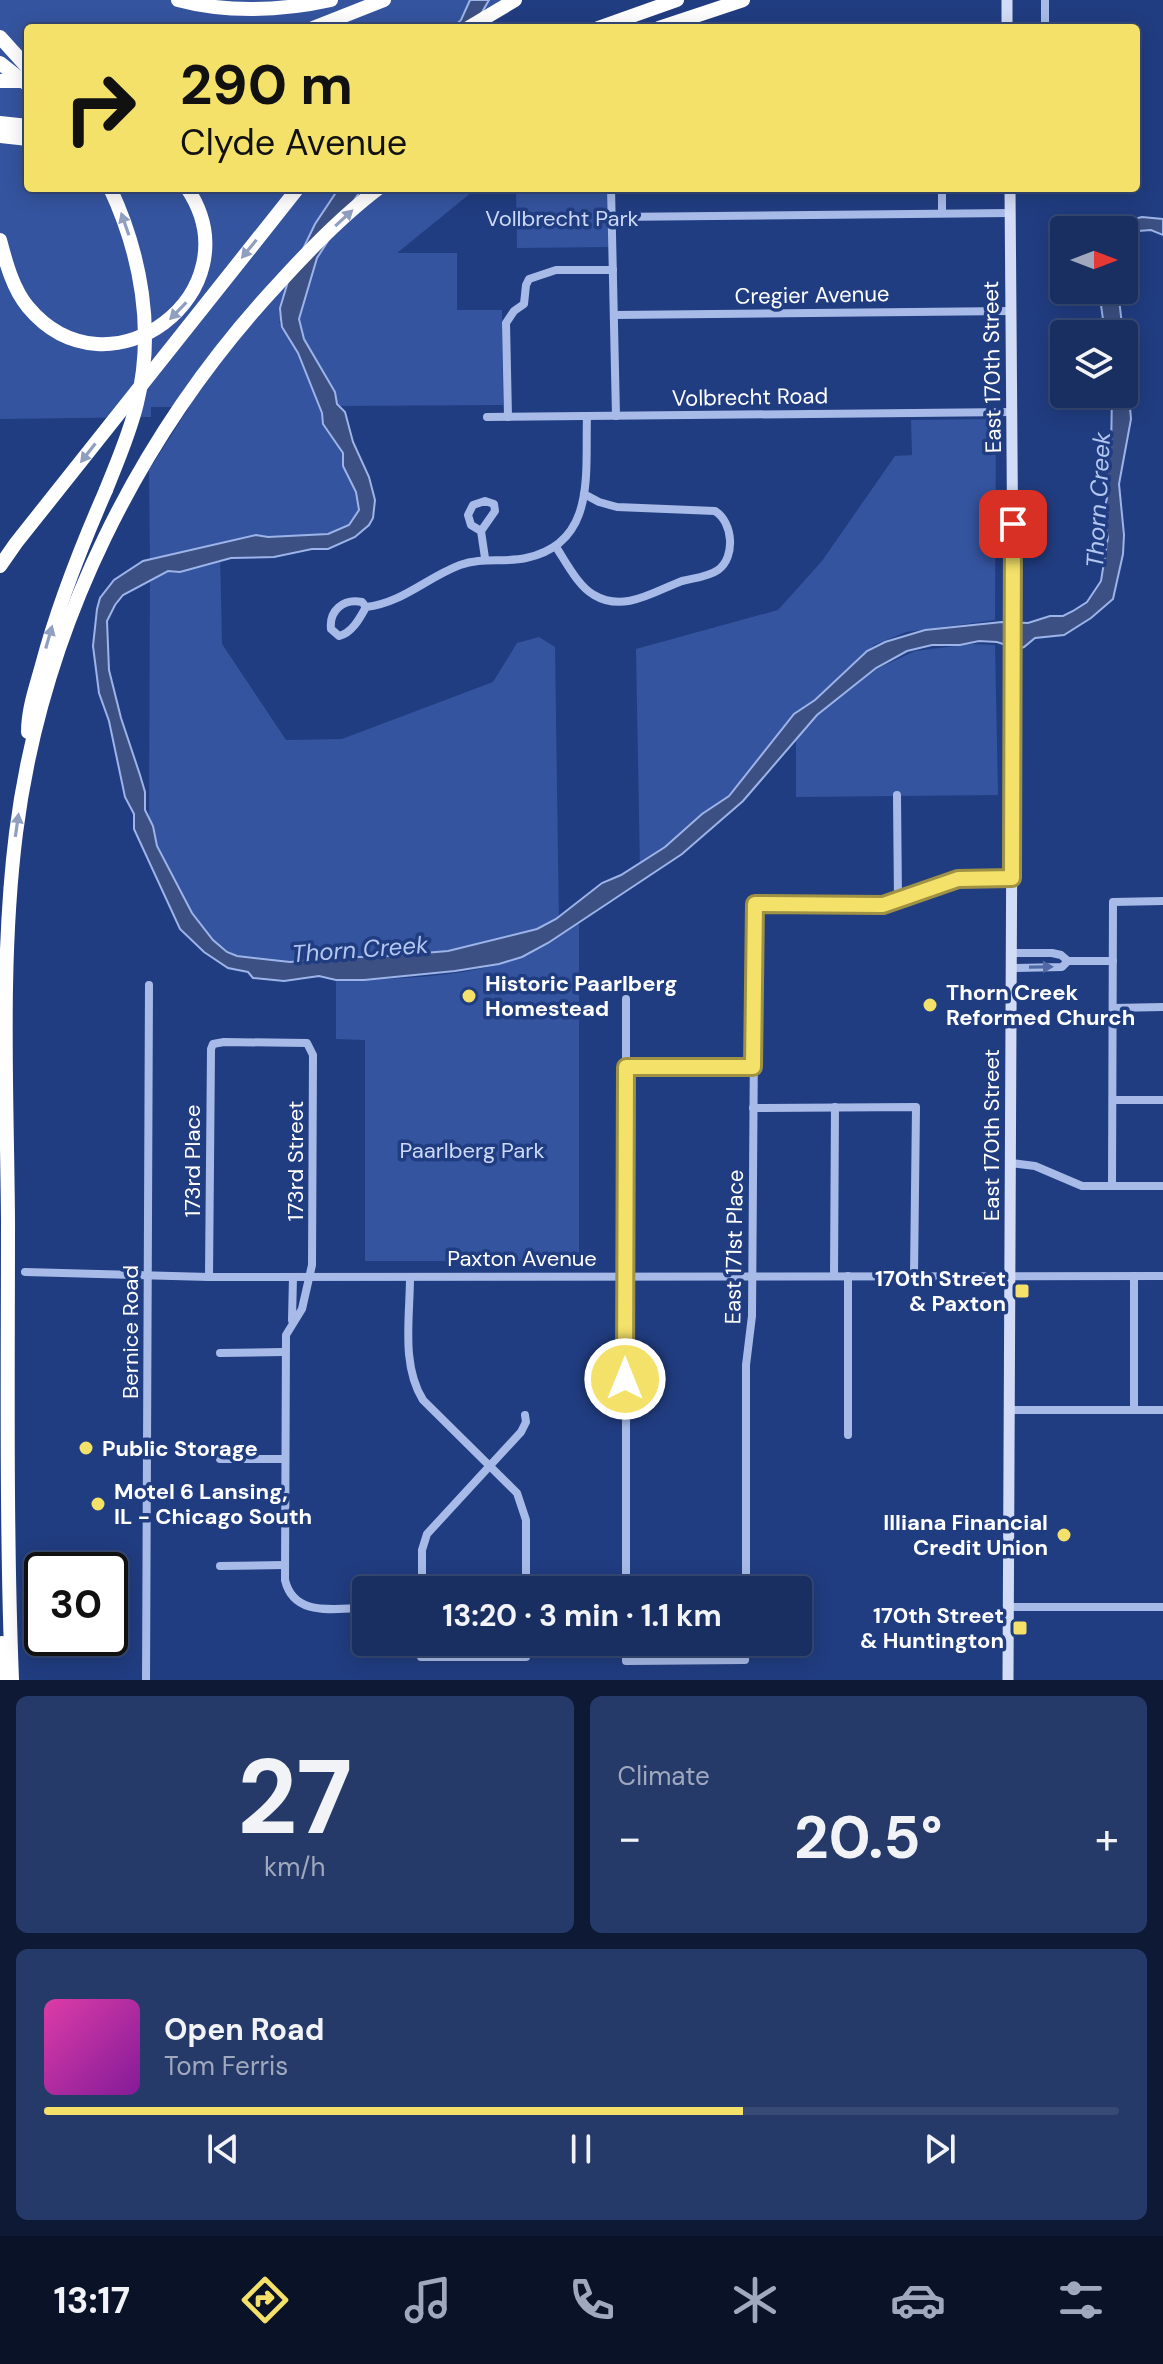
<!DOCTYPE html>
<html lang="en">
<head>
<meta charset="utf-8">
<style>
  body { margin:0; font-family:"DM Sans",sans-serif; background:#263a6a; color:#f1f3f6; height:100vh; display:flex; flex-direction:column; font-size:30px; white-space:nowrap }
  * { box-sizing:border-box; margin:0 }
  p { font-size:26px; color:#9fa8bd }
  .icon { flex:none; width:44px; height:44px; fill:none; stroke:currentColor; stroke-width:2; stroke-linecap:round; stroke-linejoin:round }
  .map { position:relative; height:1680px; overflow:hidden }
  .drawer { display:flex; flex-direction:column; gap:16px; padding:16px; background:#0e1935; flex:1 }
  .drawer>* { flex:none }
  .top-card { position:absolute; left:24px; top:24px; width:1116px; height:168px; border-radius:8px; box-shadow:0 4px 20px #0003,0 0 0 2px #374a76; background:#f4e16a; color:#111; overflow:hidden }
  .needle { width:52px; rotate:90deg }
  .tools { position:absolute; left:1050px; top:216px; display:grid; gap:16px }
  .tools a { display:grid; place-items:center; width:88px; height:88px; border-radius:8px; background:#192e61; box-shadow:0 4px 20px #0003,0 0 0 2px #374a76; font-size:40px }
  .speed { position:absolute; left:24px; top:1552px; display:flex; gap:16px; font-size:40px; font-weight:700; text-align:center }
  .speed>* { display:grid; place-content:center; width:104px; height:104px; border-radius:50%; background:#192e61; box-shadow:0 4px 20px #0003,0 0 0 2px #374a76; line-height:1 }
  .speed .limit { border:4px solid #111; border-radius:12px; background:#fff; color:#111 }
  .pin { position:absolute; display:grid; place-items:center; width:68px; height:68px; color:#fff; margin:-34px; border-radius:16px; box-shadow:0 4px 12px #0006 }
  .me { position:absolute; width:88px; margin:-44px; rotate:0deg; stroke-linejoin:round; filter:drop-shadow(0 0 6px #0008) }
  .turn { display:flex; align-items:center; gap:28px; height:168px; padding:0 24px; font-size:36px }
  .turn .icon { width:104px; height:104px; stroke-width:2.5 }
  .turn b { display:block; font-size:56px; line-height:68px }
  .big { font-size:60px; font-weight:700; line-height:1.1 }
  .drawer .widget { flex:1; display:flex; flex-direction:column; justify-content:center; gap:12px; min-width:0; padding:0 28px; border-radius:12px; background:#263a6a }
  .drawer .dial { align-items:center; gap:0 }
  .dial b { font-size:104px; line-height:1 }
  .song { display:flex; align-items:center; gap:24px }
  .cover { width:96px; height:96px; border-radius:12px; background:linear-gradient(135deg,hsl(320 70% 55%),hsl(290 70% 35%)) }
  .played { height:8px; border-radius:4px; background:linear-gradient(90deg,#f4e16a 65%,#374a76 65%) }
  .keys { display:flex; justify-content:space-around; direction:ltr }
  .heat { display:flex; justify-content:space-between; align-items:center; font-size:44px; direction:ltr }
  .drawer .tiles { flex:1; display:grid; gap:16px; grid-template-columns:1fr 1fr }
  .widget:last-child { grid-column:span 2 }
  .trip { position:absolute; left:352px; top:1576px; width:460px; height:80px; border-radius:8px; background:#192e61; box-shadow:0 4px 20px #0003,0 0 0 2px #374a76; font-weight:700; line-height:80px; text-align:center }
  .tab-bar { display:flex; height:128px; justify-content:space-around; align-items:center; background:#0a1227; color:#9fa8bd }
  .tab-bar .icon { width:56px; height:56px }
  .tab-bar .current { color:#f4e16a }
  .tab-bar b { font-size:36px; color:#f1f3f6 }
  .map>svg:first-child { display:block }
  .green { fill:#35549f }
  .water { fill:#3c5083; stroke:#9cb4e9; stroke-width:2 }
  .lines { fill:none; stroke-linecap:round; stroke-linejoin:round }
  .street { stroke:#a8bbe8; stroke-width:8 }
  .secondary { stroke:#d2dcf6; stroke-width:11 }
  .highway { stroke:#fff; stroke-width:14 }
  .highway-bridge { stroke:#fff; stroke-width:14 }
  .oneway { fill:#909ec0 }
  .oneway2 { fill:#5069a5 }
  .route-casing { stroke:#9f9245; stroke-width:20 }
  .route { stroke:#f4e16a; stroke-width:14 }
  .poi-dot { fill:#f4e16a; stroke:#213d81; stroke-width:3 }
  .labels { text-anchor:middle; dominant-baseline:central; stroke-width:7; stroke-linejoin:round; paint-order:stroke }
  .park-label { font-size:22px; fill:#ccd8f6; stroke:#213d81 }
  .street-label { font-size:22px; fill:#fff; stroke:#213d81 }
  .poi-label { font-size:22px; font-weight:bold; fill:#fff; stroke:#213d81; text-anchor:start }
  .water-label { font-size:24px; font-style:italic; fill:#b3c6ef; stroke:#213d81 }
</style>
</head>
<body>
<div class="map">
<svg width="1163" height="1680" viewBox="0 0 1163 1680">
  <rect width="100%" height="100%" fill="#213d81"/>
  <g class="green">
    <path d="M0 0H502L487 28H28V188H477L397 253H457V310H502L503 405 326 406 295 319 300 302 279 322 303 354 360 492 359 512 349 525 338 531 315 536 298 535 150 563 149 470 189 407H151V417L0 419Z"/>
    <path d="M516 188H607L609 247 517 248Z"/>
    <path d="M996 419 995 620 906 632 874 645 803 714 758 769 677 846 640 869 636 649 778 610 822 561 895 456 912 455 911 420Z"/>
    <path d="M220 551 222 644 286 740 342 739 493 682 517 643 539 637 555 647 559 928 534 944 284 968 233 954 205 936 172 883 149 828 150 571Z"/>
    <path d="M972 644 995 645 998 795 796 797V734L855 680 885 665 915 651Z"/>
    <path d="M579 922V1261H365V1040L336 1039V980C390 980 471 977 521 957 542 949 561 934 579 922Z"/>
  </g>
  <g class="water">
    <path d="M470 0H489L473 28H452L461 20Z"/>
    <path d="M339 188H362L317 258 299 319 304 339 335 392 337 404 345 412 353 442 369 477 375 500 373 518 369 525 355 537 328 549H312L274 557 231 558 180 572 168 571 123 595 115 605 107 621 109 670 121 718 140 775 145 792V810L153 826 157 846 192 913 213 940 227 952 237 956 290 962 339 957H376L448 951 537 929 556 919 602 883 621 875 665 847 702 814 729 796 794 714 815 700 867 651 885 642 925 630 1002 622 1028 623 1050 616H1063L1073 611 1087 602 1101 581 1108 537 1103 515 1107 498 1103 474 1111 452 1112 394H1124V341L1131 419 1119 484 1124 535 1123 554 1113 599 1091 618 1064 635 1035 638 1024 647 1018 649 997 642 979 641 960 645H932L907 651 876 668 817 715 743 801 682 854 548 943 522 957 499 964 455 971 364 980H336L319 976 284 981 253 978 248 972 228 968 204 952 180 929 134 829V814L125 797 109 721 99 693 93 646 97 609 100 598 114 580 143 561 256 535 268 537 328 534 349 525 359 510 356 492 343 466V453L323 424 322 413 298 353 282 327 281 319 280 308 289 278 315 224Z"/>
    <path d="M1142 217 1163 219V235L1151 230 1138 231 1129 244 1124 259V230H1121L1134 219Z"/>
    <path d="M1103 290H1118L1123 334H1105L1101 305Z"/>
  </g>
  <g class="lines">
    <g class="street">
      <path d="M1045 0V28"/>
      <path d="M611 188 616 416"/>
      <path d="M942 188V213"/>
      <path d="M612 217 1010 213"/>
      <path d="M614 315 1011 311"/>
      <path d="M487 417 1012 412"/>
      <path d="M508 417 506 323 514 311 524 304 526 285 529 279 556 270H613"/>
      <path d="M481 531 471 525 468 515 473 505 485 501 494 504 495 511 481 531 485 558"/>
      <path d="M556 547C566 562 578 586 594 595 624 613 655 591 682 581 694 578 708 577 718 570 736 557 733 522 715 511L617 507 599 502 584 494"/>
      <path d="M366 607C360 618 352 633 339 636L331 629C329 611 343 598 362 602L366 607C402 603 426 578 460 565 482 557 503 563 526 558 597 543 585 473 587 416"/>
      <path d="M897 795 898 901"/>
      <path d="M1012 953H1052L1061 955 1068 961H1113"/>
      <path d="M1012 968 1062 967 1068 961"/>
      <path d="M626 999V1590"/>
      <path d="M1113 1008 1163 1007"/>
      <path d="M626 1067H753"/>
      <path d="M1113 1100H1163"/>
      <path d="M753 1108 916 1107 914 1275"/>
      <path d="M1011 1163 1035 1166 1082 1186H1163"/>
      <path d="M1112 1186 1113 902 1163 901"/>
      <path d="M25 1272 209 1277 1163 1276"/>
      <path d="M834 1276 835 1107"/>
      <path d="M209 1277 211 1049 213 1044 224 1042 307 1043 313 1055 312 1265 302 1309 286 1335 285 1580C294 1618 335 1608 366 1608"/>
      <path d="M410 1277C410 1317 401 1365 423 1400L517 1493 526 1520V1590"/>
      <path d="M292 1320 293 1277"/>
      <path d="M220 1353 284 1352"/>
      <path d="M1134 1409V1276"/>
      <path d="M1009 1410H1163"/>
      <path d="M848 1435V1276"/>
      <path d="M220 1459H284"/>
      <path d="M220 1566 284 1565"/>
      <path d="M422 1590V1550L427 1534 521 1432 526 1422 525 1415"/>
      <path d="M746 1590V1365L752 1316 755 904 883 905 948 881 1012 878"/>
      <path d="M1008 1607H1163"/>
      <path d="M421 1642V1657H526V1642"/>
      <path d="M626 1642V1661L745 1660 746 1642"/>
      <path d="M146 1680 149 985"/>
    </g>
    <g class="secondary">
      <path d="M1007 0V28"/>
      <path d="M1008 1680 1013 580 1010 188"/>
    </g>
    <g class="highway">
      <path d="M178 0C226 13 282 11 331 0"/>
      <path d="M313 28 384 0"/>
      <path d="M468 28 515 0"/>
      <path d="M598 28 677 0"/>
      <path d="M659 28 743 0"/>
      <path d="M0 37 28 68"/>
      <path d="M0 81H28"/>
      <path d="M0 123 28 126"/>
      <path d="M0 136 28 139"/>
      <path d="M0 240C6 263 13 289 28 307 109 404 257 292 187 188"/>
      <path d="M0 566 16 543 298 188"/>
      <path d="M28 732C28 709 36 687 42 665 58 605 81 547 106 490"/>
      <path d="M2 1643V1680"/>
      <path d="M12 1680C6 1527 8 1373 8 1220 7 1092 0 961 16 833 42 628 139 433 280 282 310 249 343 215 379 188"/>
    </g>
    <g class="highway-bridge">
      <path d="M0 63 28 85"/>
      <path d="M106 490C117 462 130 433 137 403 155 331 141 254 110 188"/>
    </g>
  </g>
  <defs><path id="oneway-solid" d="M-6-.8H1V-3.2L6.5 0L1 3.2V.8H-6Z" transform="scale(2)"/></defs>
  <g class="oneway">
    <use href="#oneway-solid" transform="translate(344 218) rotate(-43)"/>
    <use href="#oneway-solid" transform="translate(125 224) rotate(-109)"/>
    <use href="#oneway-solid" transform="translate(249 249) rotate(129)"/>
    <use href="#oneway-solid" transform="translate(178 311) rotate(134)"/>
    <use href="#oneway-solid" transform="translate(88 453) rotate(128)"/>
    <use href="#oneway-solid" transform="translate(49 637) rotate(-74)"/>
    <use href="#oneway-solid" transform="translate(17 825) rotate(-82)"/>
  </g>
  <use class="oneway2" href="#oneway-solid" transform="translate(1041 967) rotate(-1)"/>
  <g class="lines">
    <g class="route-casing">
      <path id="route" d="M625 1379 626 1067H753L755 904 883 905 958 879 1012 878 1013 524"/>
    </g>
    <use href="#route" class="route"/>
  </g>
  <g class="poi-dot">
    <circle cx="469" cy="996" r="8"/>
    <circle cx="930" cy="1005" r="8"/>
    <rect x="1014" y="1283" width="16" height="16" rx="4"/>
    <circle cx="86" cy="1448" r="8"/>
    <circle cx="98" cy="1504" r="8"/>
    <circle cx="1064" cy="1535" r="8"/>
    <rect x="1012" y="1620" width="16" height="16" rx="4"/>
  </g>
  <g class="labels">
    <g class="park-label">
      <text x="562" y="218">Vollbrecht Park</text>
      <text x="472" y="1150">Paarlberg Park</text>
    </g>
    <g class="street-label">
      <text transform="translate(812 295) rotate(-1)">Cregier Avenue</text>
      <text transform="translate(992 367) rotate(-91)">East 170th Street</text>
      <text transform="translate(750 397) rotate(-1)">Volbrecht Road</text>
      <text transform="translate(991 1135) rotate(-90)">East 170th Street</text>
      <text transform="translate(192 1161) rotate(-90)">173rd Place</text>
      <text transform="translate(295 1161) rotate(-90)">173rd Street</text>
      <text transform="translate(734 1247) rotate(-89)">East 171st Place</text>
      <text x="522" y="1258">Paxton Avenue</text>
      <text transform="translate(130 1332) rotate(-90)">Bernice Road</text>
    </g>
    <g class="poi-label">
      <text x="485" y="983">Historic Paarlberg<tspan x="485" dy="25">Homestead</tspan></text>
      <text x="946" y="992">Thorn Creek<tspan x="946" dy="25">Reformed Church</tspan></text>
      <text x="1006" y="1278" text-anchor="end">170th Street<tspan x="1006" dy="25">&amp; Paxton</tspan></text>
      <text x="102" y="1448">Public Storage</text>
      <text x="114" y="1491">Motel 6 Lansing,<tspan x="114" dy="25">IL - Chicago South</tspan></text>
      <text x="1048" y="1522" text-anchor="end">Illiana Financial<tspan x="1048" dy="25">Credit Union</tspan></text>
      <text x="1004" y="1615" text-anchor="end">170th Street<tspan x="1004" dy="25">&amp; Huntington</tspan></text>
    </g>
    <g class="water-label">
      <text transform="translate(1098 500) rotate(-87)">Thorn Creek</text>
      <text transform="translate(360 949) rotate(-4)">Thorn Creek</text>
    </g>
  </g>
</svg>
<div class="tools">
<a><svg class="needle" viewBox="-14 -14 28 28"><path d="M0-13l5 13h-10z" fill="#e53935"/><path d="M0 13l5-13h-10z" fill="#9fa8bd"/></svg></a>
<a><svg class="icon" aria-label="layers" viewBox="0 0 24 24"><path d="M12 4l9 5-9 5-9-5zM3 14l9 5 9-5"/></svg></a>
</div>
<div class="speed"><div class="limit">30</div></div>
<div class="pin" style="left:1013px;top:524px;background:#d93025"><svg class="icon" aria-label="arrive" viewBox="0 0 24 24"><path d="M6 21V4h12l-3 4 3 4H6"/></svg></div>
<svg class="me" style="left:625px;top:1379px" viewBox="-20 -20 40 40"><circle r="17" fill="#f4e16a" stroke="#fff" stroke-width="3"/><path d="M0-11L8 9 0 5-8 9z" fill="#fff"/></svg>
<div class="trip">13:20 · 3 min · 1.1 km</div>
<div class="top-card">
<div class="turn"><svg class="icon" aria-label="right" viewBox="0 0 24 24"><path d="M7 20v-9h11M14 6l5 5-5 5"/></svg><div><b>290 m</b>Clyde Avenue</div></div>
</div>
</div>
<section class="drawer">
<div class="tiles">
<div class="widget dial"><b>27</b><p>km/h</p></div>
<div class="widget"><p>Climate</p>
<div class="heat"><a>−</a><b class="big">20.5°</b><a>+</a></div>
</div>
<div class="widget">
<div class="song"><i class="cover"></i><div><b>Open Road</b><p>Tom Ferris</p></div></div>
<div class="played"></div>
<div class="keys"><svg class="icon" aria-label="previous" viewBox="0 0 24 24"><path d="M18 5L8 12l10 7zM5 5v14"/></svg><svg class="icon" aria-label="pause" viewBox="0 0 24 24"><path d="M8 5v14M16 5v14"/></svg><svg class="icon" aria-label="next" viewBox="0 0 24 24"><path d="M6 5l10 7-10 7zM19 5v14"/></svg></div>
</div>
</div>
</section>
<nav class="tab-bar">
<b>13:17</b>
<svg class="icon current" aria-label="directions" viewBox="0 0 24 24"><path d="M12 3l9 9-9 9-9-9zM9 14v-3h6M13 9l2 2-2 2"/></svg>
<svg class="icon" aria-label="music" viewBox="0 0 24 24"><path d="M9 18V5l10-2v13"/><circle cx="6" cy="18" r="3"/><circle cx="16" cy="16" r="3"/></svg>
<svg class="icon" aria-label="phone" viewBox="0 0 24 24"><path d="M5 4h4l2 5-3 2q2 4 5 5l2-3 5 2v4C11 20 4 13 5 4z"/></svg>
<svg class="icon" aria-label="climate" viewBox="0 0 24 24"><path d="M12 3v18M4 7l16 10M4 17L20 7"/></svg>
<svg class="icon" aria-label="car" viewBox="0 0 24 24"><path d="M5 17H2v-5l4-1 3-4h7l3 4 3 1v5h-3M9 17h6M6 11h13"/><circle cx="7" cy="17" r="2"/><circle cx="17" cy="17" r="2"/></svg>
<svg class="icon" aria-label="filters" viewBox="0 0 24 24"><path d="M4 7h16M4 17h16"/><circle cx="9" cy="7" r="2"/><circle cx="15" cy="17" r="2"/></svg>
</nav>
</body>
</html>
